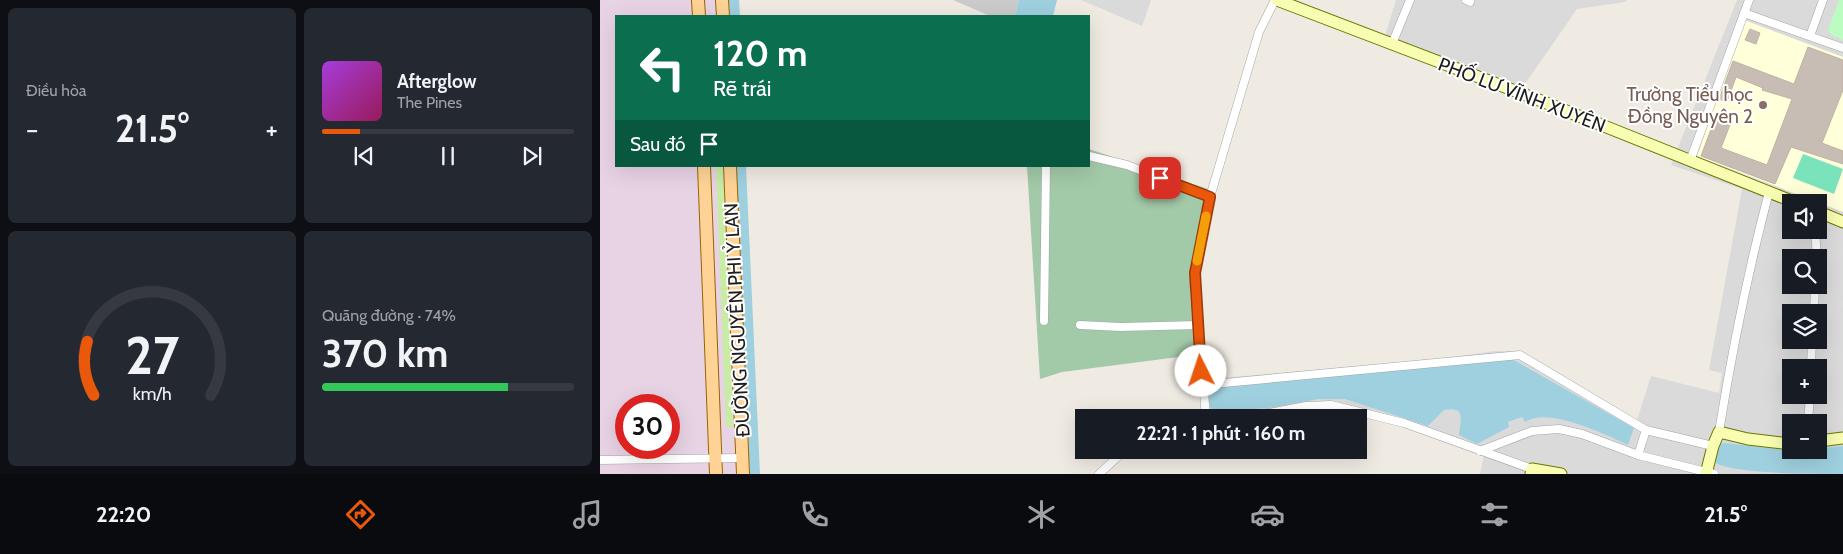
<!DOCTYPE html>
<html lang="vi">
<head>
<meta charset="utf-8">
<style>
  body { margin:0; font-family:Cabin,sans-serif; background:#242831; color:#f1f3f6; height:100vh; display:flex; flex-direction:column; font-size:19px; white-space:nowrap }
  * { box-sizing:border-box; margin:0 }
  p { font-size:16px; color:#9ea1a6 }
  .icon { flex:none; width:28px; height:28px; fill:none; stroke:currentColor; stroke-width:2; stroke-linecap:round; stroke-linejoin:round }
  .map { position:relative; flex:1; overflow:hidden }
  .side { display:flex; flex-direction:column; gap:8px; padding:8px; background:#0d0f14; width:600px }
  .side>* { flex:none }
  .top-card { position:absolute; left:15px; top:15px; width:475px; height:152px; border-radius:0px; box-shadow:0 5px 20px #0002; background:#0b6e4f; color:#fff; overflow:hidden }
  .controls { position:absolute; left:1182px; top:194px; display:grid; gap:10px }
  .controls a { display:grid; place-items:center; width:45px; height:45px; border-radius:0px; background:#171b24; box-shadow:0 5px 20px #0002; font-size:25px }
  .speed { position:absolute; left:15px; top:394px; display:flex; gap:10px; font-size:25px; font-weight:700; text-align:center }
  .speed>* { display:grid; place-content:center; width:65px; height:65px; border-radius:50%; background:#171b24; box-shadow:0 5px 20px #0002; line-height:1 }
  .speed .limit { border:8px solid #d22; background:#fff; color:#111 }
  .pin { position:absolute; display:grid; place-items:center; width:42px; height:42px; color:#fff; margin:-21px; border-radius:10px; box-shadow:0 2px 8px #0006 }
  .me { position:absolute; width:55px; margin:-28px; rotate:356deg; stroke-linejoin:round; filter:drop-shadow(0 0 4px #0008) }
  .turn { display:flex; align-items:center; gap:18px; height:105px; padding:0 15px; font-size:22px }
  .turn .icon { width:65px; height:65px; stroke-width:2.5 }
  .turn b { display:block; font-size:35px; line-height:42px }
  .then { display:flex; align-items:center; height:48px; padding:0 15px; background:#0003; gap:10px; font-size:19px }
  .big { font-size:38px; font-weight:800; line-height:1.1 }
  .side .tile { flex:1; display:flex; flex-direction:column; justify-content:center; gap:8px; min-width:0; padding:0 18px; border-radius:8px; background:#242831 }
  .side .dial { align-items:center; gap:0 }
  .dial svg { height:130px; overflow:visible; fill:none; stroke:#363941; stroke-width:7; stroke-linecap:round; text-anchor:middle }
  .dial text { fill:#f1f3f6; stroke:none }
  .song { display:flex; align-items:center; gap:15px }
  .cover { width:60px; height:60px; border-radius:8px; background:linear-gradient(135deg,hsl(280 70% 55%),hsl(330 70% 35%)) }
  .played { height:5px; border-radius:2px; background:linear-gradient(90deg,#ea580c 15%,#363941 15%) }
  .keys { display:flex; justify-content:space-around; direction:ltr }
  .heat { display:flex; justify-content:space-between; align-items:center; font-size:28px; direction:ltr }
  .charge { height:8px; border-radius:4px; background:linear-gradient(90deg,#34c759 74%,#363941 0) }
  .side .tiles { flex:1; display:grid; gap:8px; grid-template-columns:repeat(2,1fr) }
  .trip { position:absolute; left:475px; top:409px; width:292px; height:50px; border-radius:0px; background:#171b24; box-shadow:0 5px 20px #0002; font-weight:800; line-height:50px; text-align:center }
  .menu { display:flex; height:80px; justify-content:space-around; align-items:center; background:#090b0e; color:#9ea1a6 }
  .menu .icon { width:35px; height:35px }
  .menu .current { color:#ea580c }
  .menu b { font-size:22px; color:#f1f3f6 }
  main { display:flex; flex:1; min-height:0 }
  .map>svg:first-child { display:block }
  .residential { fill:#dbdada; fill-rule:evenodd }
  .industrial { fill:#e8d3e4; fill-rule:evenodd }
  .education { fill:#ffffda }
  .religious { fill:#cbcbcb }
  .grass { fill:#c7eca4 }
  .cemetery { fill:#a2c9a8 }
  .park { fill:#bbfcc1 }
  .pitch { fill:#7be3bb }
  .water { fill:#9fd0df }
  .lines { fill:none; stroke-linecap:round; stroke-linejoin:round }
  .canal { stroke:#9fd0df; stroke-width:10 }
  .building { fill:#c7bdb5; stroke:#c1b1a3 }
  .street-casing { stroke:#a4a4a4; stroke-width:9 }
  .secondary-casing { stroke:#697700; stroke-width:13 }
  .primary-casing { stroke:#956500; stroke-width:14 }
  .street { stroke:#fff; stroke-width:8 }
  .secondary { stroke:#f8fdb2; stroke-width:11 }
  .primary { stroke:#ffd396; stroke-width:12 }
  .route-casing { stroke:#983908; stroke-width:12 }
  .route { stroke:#ea580c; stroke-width:9 }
  .slow { stroke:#f59e0b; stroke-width:9 }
  .education-dot { fill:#8d6e63; stroke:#fff; stroke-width:2 }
  .labels { text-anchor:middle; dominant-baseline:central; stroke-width:4; stroke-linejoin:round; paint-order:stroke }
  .education-label { font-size:19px; fill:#785e54; stroke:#fff; text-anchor:end }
  .street-label { font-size:19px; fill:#1d1d1d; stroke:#fff }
</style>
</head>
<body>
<main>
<section class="side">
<div class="tiles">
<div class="tile"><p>Điều hòa</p>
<div class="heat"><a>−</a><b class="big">21.5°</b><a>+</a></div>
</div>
<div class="tile">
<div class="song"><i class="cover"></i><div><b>Afterglow</b><p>The Pines</p></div></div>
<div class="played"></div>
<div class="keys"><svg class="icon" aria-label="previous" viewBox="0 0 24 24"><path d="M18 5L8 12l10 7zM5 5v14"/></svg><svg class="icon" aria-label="pause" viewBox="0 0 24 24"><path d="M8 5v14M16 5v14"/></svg><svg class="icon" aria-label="next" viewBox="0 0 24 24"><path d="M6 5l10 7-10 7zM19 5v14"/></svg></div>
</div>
<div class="tile dial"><svg viewBox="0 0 100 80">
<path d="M14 69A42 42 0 1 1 86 69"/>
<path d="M14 69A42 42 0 0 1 10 36" stroke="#ea580c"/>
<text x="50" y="56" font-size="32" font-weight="700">27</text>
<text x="50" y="72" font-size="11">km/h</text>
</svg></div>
<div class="tile"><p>Quãng đường · 74%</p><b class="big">370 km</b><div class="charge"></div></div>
</div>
</section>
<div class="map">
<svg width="1243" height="474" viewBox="0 0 1243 474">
  <rect width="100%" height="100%" fill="#efeae2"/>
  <g class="residential">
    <path d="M481 0H551L542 26Z"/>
    <path d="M796 0H1027L1025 2 977 9 922 88 785 36Z"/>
    <path d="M1137 0H1243V474H880L884 455 790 421 751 411 728 409 654 417H610L608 379 831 360 895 351H918L1037 420 1051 376 1119 393 1122 373 1109 370 1142 189 1071 165ZM1191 202H1219V230H1191ZM1191 258H1219V285H1191ZM1191 312H1219V340H1191ZM1191 368H1219V395H1191ZM1191 422H1219V450H1191Z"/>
  </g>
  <path class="industrial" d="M0 0H130L131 16H16V166H139L155 474H0ZM26 405H69V448H26Z"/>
  <path class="education" d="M1144 20 1243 57V212L1097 156Z"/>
  <path class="religious" d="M353 0H419L415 16H390Z"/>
  <path class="grass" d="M116 166H123L133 422 132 428H129L126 425Z"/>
  <path class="cemetery" d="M489 149 608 189 592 265 590 292 594 355 462 372 440 379 427 166H489Z"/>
  <path class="park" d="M1239 0H1243V40L1232 35 1228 30Z"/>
  <path class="pitch" d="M1203 154 1243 169 1234 194 1193 178Z"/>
  <g class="water">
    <path d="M419 0H457L453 16H415Z"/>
    <path d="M912 359 1034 428 1028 445C1005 434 947 406 925 422L922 417 908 422 909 427 877 444 859 435C860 421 867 406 844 410L828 426 745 399H719L668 408 615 412 610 407 607 392 609 387Z"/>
    <path d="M1124 443 1195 451 1243 446V474C1215 474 1134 474 1116 463L1115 454 1119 444Z"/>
  </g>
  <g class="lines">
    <g class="canal">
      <path d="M134 0 135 16"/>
      <path d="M141 166 155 474"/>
    </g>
  </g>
  <g class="building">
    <path d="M1150 29 1160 33 1156 44 1145 40Z"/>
    <path d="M1208 47 1243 60V90L1222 143 1243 151V164L1191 147 1175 184 1101 156 1116 116 1131 122 1121 148 1167 165 1192 99 1162 90 1163 88 1136 77 1127 102 1119 99 1133 61 1194 84Z"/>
  </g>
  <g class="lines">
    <g class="street-casing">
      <g id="street">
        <path d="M866 0 870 2"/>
        <path d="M1144 13 1243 48"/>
        <path d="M1210 36 1223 0"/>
        <path d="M792 44 810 0"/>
        <path d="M489 156 527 165 610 197"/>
        <path d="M1090 161 1149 0"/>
        <path d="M1215 230 1217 258"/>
        <path d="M1214 312 1215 285"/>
        <path d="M444 321 446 166"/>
        <path d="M480 325 521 327 598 325"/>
        <path d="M1211 368 1212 340"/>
        <path d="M602 385 920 355 1046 430 1113 446"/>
        <path d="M606 418 595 273 610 197 659 32 675 0"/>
        <path d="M618 418 669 413 706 406 731 405 804 423 932 469"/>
        <path d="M1208 422 1210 395"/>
        <path d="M1119 432C1132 351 1148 271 1169 192"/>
        <path d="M880 451 932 431 959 429 982 434 1038 455 1114 474"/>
        <path d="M1038 455 1046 430"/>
        <path d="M0 460 143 458"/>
        <path d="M499 474 525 450"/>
      </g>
    </g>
    <g class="secondary-casing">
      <g id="secondary">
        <path d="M677 0 944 102 1194 202"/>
        <path d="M1219 212 1243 222"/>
        <path d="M1219 441 1243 438"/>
        <path d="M931 474 932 469 961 474"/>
        <path d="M1106 474 1113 446 1119 432 1148 439 1191 444"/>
      </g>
    </g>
    <g class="primary-casing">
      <g id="primary">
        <path d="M98 0 99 16"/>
        <path d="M122 0 123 16"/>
        <path d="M104 166 116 474"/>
        <path d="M130 166 143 474"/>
      </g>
    </g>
    <use href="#street" class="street"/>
    <use href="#secondary" class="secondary"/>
    <use href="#primary" class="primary"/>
  </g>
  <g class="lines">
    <g class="route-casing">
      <path id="route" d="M560 178 610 197 595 273 601 371"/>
    </g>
    <use href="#route" class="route"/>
    <path class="slow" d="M597 261 606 216"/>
  </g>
  <circle class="education-dot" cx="1163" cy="105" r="5"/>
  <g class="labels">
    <g class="education-label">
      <text x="1153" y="94">Trường Tiểu học<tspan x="1153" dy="22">Đồng Nguyên 2</tspan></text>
    </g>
    <g class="street-label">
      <text transform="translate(922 95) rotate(21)">PHỐ LƯ VĨNH XUYÊN</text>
      <text transform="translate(137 320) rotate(-93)">ĐƯỜNG NGUYÊN PHI Ỷ LAN</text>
    </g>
  </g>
</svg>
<div class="controls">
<a><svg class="icon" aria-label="sound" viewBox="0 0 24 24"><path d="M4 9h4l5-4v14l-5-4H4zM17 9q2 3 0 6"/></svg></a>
<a><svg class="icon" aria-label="search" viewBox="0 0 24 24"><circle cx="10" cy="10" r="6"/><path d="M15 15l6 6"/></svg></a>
<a><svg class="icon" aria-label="layers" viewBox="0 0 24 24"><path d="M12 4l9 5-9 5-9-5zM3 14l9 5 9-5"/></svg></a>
<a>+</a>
<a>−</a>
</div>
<div class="speed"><div class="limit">30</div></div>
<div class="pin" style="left:560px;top:178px;background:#d93025"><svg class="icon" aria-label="arrive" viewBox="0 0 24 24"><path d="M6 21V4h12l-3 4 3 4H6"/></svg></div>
<svg class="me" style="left:601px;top:371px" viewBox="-20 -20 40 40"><circle r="19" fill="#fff"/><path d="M0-13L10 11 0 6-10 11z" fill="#ea580c"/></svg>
<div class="trip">22:21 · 1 phút · 160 m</div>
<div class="top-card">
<div class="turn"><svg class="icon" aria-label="left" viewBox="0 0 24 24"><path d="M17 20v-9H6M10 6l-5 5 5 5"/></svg><div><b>120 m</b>Rẽ trái</div></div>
<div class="then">Sau đó<svg class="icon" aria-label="arrive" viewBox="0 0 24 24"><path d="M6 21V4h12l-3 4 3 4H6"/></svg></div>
</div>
</div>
</main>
<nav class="menu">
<b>22:20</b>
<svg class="icon current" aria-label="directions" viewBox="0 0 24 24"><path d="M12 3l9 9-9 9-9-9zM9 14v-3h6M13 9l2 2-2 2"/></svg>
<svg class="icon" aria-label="music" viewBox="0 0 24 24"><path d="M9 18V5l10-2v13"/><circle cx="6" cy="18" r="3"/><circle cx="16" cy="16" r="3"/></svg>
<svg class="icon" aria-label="phone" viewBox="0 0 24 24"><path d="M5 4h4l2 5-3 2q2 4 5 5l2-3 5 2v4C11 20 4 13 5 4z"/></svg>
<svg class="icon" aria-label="climate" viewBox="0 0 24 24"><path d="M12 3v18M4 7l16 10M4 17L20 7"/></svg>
<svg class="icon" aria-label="car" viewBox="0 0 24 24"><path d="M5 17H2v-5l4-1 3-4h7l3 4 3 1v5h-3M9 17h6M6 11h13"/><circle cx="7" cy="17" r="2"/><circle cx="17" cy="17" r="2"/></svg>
<svg class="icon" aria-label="filters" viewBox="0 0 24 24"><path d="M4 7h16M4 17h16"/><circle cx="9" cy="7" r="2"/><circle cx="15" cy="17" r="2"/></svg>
<b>21.5°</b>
</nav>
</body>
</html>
